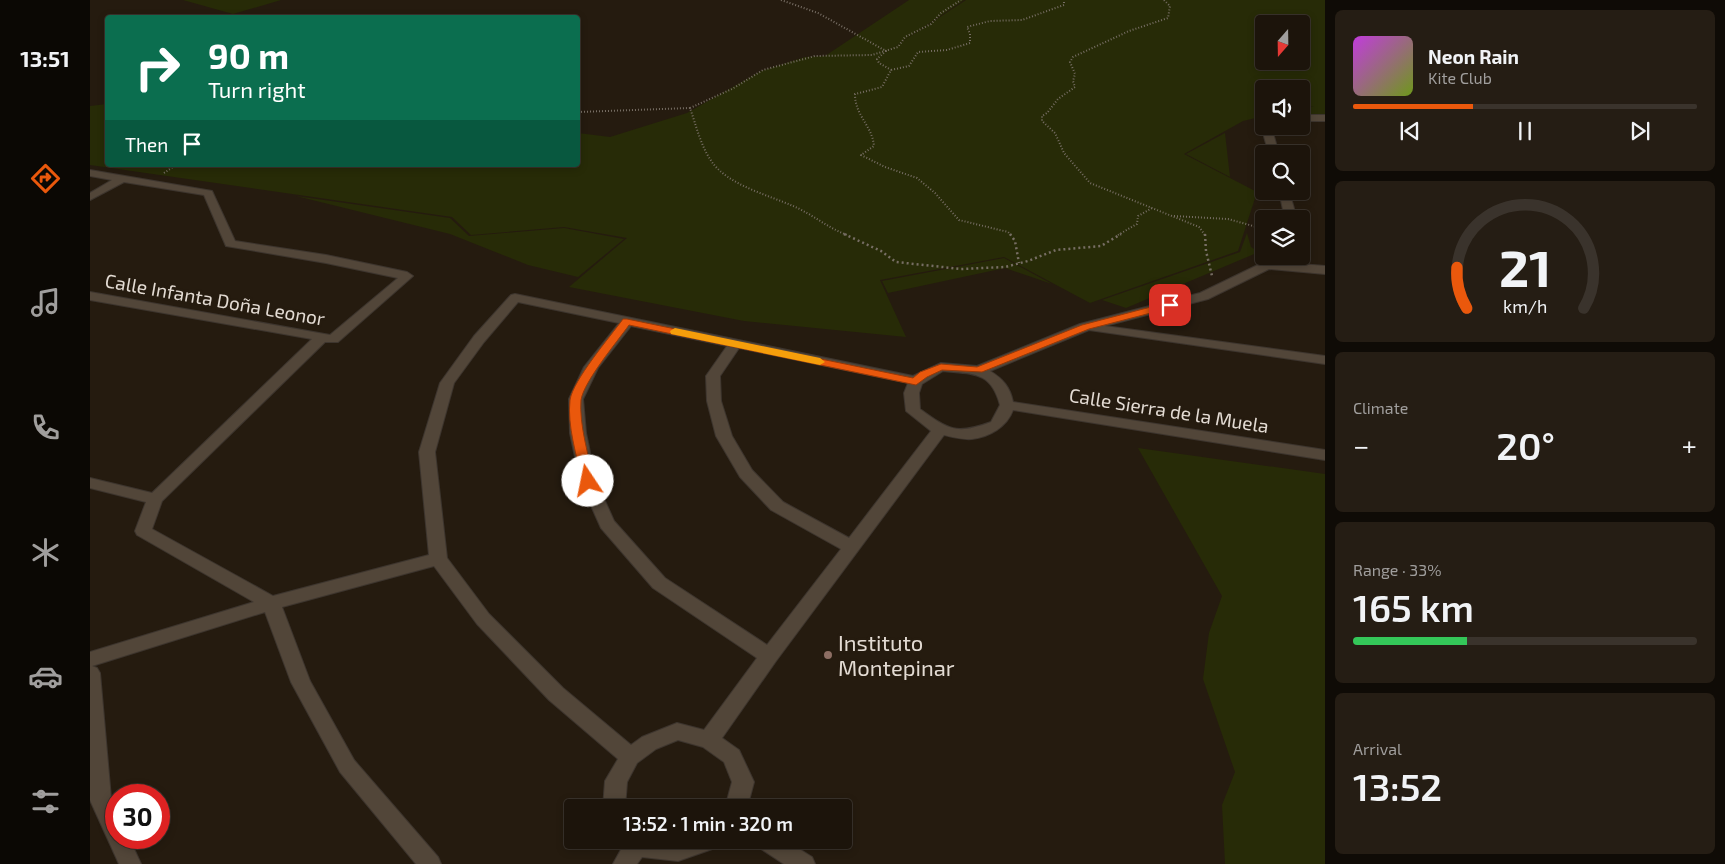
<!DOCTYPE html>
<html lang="en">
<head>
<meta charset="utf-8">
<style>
  body { margin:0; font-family:"Exo 2",sans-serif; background:#251d14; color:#f1f3f6; height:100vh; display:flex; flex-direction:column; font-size:19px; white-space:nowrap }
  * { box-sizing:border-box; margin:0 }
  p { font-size:16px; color:#a09e9d }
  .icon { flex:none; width:28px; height:28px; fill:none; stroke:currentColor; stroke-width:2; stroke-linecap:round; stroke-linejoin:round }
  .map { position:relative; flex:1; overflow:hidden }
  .side { display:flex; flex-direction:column; gap:10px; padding:10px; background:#0f0b06; width:400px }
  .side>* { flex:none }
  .top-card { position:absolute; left:15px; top:15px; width:475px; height:152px; border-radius:5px; box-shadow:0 2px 8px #0003,0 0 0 1px #3a332c; background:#0b6e4f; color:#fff; overflow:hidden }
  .needle { width:32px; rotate:200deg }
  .tools { position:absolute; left:1165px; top:15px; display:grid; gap:10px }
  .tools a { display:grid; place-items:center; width:55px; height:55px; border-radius:5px; background:#1c140b; box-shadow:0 2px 8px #0003,0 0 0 1px #3a332c; font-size:25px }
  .speed { position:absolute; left:15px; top:784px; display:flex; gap:10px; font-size:25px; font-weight:700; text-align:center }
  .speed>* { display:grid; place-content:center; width:65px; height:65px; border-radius:50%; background:#1c140b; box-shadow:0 2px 8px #0003,0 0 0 1px #3a332c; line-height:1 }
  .speed .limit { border:8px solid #d22; background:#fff; color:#111 }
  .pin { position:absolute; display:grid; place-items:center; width:42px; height:42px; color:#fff; margin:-21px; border-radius:10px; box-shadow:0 2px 8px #0006 }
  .me { position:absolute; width:55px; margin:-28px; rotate:349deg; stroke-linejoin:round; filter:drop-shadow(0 0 4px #0008) }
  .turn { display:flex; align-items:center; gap:18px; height:105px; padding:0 20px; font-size:22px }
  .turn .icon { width:65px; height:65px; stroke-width:2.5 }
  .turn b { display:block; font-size:35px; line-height:42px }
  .then { display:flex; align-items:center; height:48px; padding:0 20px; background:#0003; gap:10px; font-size:19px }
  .big { font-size:38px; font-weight:600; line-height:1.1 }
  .side .widget { flex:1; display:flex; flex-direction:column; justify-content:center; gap:8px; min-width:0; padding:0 18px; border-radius:8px; background:#251d14 }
  .side .dial { align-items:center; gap:0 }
  .dial svg { height:130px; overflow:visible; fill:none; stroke:#3a332c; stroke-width:7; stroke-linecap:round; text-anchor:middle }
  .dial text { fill:#f1f3f6; stroke:none }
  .song { display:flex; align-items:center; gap:15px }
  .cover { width:60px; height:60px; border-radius:8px; background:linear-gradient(135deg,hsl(290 70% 55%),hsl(80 70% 35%)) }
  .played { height:5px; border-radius:2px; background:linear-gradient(90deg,#ea580c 35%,#3a332c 35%) }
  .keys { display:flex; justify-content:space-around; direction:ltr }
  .heat { display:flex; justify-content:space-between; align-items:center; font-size:28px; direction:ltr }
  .charge { height:8px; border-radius:4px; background:linear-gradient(90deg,#34c759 33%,#3a332c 0) }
  .trip { position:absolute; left:474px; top:799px; width:288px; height:50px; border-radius:5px; background:#1c140b; box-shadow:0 2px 8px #0003,0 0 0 1px #3a332c; font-weight:600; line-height:50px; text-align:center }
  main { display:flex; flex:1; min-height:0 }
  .menu { display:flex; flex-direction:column; width:90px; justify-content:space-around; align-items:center; background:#0b0804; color:#a09e9d }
  .menu .icon { width:35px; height:35px }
  .menu .selected { color:#ea580c }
  .menu b { font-size:22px; color:#f1f3f6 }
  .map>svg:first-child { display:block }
  .green { fill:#272b07; fill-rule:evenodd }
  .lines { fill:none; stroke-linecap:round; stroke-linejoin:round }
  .minor-casing { stroke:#3d352e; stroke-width:2 }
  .path-far1 { stroke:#776e64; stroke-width:2; stroke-dasharray:1 2; stroke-linecap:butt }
  .path { stroke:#776e64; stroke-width:2.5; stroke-dasharray:2 3; stroke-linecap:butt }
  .minor { fill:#524639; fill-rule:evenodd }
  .route { fill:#ea580c; stroke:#983908 }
  .slow { fill:#f59e0b }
  .education-dot { fill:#8d6e63; stroke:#251b0f; stroke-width:2 }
  .labels { text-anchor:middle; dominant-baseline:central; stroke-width:5; stroke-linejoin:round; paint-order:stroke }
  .street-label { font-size:19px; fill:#e3dbd3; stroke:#251b0f }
  .near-poi-label { font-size:22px; fill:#e3dbd3; stroke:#251b0f; text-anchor:start }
</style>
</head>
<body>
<main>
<nav class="menu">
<b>13:51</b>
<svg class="icon selected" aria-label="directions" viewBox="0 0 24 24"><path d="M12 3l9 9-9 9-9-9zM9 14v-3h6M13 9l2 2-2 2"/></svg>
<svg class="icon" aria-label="music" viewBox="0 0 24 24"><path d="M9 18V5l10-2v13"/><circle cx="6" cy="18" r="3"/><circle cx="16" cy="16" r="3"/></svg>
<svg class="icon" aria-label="phone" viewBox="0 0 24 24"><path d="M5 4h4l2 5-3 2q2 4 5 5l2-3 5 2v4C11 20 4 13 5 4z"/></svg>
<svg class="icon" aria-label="climate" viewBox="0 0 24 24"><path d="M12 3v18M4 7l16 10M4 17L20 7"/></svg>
<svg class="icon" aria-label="car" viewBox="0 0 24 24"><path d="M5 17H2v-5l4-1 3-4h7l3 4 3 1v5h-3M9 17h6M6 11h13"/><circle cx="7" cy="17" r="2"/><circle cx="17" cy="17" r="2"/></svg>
<svg class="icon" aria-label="filters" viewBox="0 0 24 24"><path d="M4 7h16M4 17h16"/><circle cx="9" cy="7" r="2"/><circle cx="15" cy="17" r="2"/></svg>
</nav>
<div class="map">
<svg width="1235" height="864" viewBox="0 0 1235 864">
  <rect width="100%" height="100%" fill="#251b0f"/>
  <g class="green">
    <path d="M93 0H191L143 14Z"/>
    <path d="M819 0H874L795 53 876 0H1235V114L1211 117V109L1224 106 1211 108V89H1174V116L1153 121 1094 154 1167 192 1148 251 1000 303 914 257 790 280 816 337 654 321 479 287 537 238 474 227 381 235 362 217 0 165V106L17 104 18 165H488V133L520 137 597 113 671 71 715 57 735 56ZM1174 24H1211V61H1174Z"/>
    <path d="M1135 133 1140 177 1096 154Z"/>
    <path d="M206 196 360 218 379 236 474 228 534 239 488 277 438 265 360 234Z"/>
    <path d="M1157 233 1161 247 1169 252 1036 308 1012 300 1150 252Z"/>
    <path d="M914 258 962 284 915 268 798 293 792 281Z"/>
    <path d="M1048 448 1235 474V864H1135L1132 805 1145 772 1113 679 1119 633 1132 596Z"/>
  </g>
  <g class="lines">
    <g class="minor-casing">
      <g id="minor">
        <rect x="1211" y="115" width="24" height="6"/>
        <path d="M1174 124V126H1181L1189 154H1179L1171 126Z"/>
        <path d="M0 170 122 191 145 241 236 255 317 272 323 276 248 342H235L72 501 62 529 183 596 339 555 329 452 350 383 384 336 421 295 425 294 823 376 851 363 887 366 990 324 1110 293 1172 263 1176 256H1188L1185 262 1235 266V274L1179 269 1118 299 1015 326 1235 356V364L999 330 900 371C913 379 920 387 923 402L1235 450V460L923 410C917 427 899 437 882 439 873 440 862 437 854 435L686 661 632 738 649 750 664 782 657 808H635L642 782 634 762 613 747 588 740 566 749 547 763 537 782 535 808H513L515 781 528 759 459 700 387 624 344 566 192 607 220 681 264 760 348 857 351 864H326L250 772 201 682 175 612 2 666 7 668 10 673 21 798 26 810V838H39L51 864H29L0 800V652L164 602 47 535 45 531 56 502 0 488V478L62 493 222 339 0 300V292L240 335 308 278 236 263 136 246 114 195 34 182 0 200V193L22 180 0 176ZM428 302 529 323 494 367 479 399 480 433 490 481 511 528 563 588 667 658 614 730 587 723 552 737 541 745 473 688 399 614 357 558 345 452 364 383 394 342ZM541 326 637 346 616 376 617 401 626 436 650 477 681 510 751 549 677 645 575 578 524 521 506 481 496 433 493 399 508 368ZM649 348 818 383 814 393 816 411 841 431 759 538 693 502 662 470 642 436 631 401 630 376ZM853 371C883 374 901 371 910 405L901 422C866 435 859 430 830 409L829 393 832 384Z"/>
        <path d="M1189 191H1199L1207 219H1195Z"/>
        <path d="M531 840H631L628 847 588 861 552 857 547 864H523L533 846Z"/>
        <path d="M665 840H695L722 857 725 864H694L668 847Z"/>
      </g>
    </g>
    <g class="path-far1">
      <path d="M691 0 728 13 796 51 787 59 789 63 801 70"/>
      <path d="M1074 0 1080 6 1078 18 1039 31 983 57 980 62 985 74 983 81 985 87 968 99 957 113 952 116V121L965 133 974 153 1000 183 1109 227 1115 235"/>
      <path d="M600 108 642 89 673 70 725 56 782 55 808 47 815 37 841 24 851 13 871 0"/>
      <path d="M488 112 600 108C606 125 611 147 622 162 638 185 678 195 703 206 722 214 738 228 757 235"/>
      <path d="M74 173 86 165"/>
      <path d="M1084 216 1138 219 1174 229"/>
      <path d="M921 235 918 232 869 220 845 193 827 178 795 167 771 155 784 146C782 125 765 116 765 94L792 87 801 70 819 66 828 52 857 50 880 43V34L877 27 900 21 932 20 974 5V0"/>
      <path d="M1028 235 1047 224 1048 216 1062 208"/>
    </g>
    <g class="path">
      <path d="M754 234 791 251 806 262 871 269 915 267 938 261 966 250 1011 246 1031 234"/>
      <path d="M920 234 925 241 929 263"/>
      <path d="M1115 234 1116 251 1122 276"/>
    </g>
    <use href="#minor" class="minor"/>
  </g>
  <path class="route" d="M1080 302 1084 303V307L999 329 892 372 852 370 837 377 826 385 539 325C527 342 494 381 491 400 489 425 499 457 504 481L498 485 492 481C487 456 477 426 480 400 483 380 520 337 533 319H537L823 378 830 372 851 364 887 367 992 325Z"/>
  <path class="slow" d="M585 328 730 358 735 362 730 365 581 334 580 331Z"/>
  <circle class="education-dot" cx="738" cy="655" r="5"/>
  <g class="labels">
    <g class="street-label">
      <text transform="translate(125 299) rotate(10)">Calle Infanta Doña Leonor</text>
      <text transform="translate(1079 410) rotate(9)">Calle Sierra de la Muela</text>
    </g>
    <g class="near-poi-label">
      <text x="748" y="642">Instituto<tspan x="748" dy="25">Montepinar</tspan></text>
    </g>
  </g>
</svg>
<div class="tools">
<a><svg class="needle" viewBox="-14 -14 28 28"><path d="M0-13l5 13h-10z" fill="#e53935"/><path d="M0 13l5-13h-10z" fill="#a09e9d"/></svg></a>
<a><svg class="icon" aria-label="sound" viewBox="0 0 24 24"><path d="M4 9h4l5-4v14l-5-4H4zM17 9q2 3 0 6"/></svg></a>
<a><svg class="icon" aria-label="search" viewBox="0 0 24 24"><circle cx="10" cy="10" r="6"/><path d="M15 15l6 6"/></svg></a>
<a><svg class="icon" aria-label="layers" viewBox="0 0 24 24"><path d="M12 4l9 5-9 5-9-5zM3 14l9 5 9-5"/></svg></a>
</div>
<div class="speed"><div class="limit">30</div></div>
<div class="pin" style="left:1080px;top:305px;background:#d93025"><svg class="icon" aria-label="arrive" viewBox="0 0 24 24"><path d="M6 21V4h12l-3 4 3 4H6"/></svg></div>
<svg class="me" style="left:498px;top:481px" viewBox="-20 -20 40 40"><circle r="19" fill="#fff"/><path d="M0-13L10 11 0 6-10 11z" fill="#ea580c"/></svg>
<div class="trip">13:52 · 1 min · 320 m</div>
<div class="top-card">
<div class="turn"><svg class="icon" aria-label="right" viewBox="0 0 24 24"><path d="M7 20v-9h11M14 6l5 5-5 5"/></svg><div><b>90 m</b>Turn right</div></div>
<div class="then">Then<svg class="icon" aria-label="arrive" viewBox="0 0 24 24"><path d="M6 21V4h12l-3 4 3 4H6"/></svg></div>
</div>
</div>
<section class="side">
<div class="widget">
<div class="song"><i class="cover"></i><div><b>Neon Rain</b><p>Kite Club</p></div></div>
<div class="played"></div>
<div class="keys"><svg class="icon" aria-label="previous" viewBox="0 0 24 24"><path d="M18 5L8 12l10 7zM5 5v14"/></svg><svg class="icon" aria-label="pause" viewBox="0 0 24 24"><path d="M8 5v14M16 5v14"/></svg><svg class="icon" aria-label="next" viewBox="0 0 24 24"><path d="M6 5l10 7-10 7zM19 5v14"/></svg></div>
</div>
<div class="widget dial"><svg viewBox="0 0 100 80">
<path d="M14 69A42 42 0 1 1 86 69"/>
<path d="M14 69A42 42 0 0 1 8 44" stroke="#ea580c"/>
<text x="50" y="56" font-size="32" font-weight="700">21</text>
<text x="50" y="72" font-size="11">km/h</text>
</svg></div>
<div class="widget"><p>Climate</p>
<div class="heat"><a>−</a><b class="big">20°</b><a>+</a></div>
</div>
<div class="widget"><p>Range · 33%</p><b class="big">165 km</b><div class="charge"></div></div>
<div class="widget"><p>Arrival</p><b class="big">13:52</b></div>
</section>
</main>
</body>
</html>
